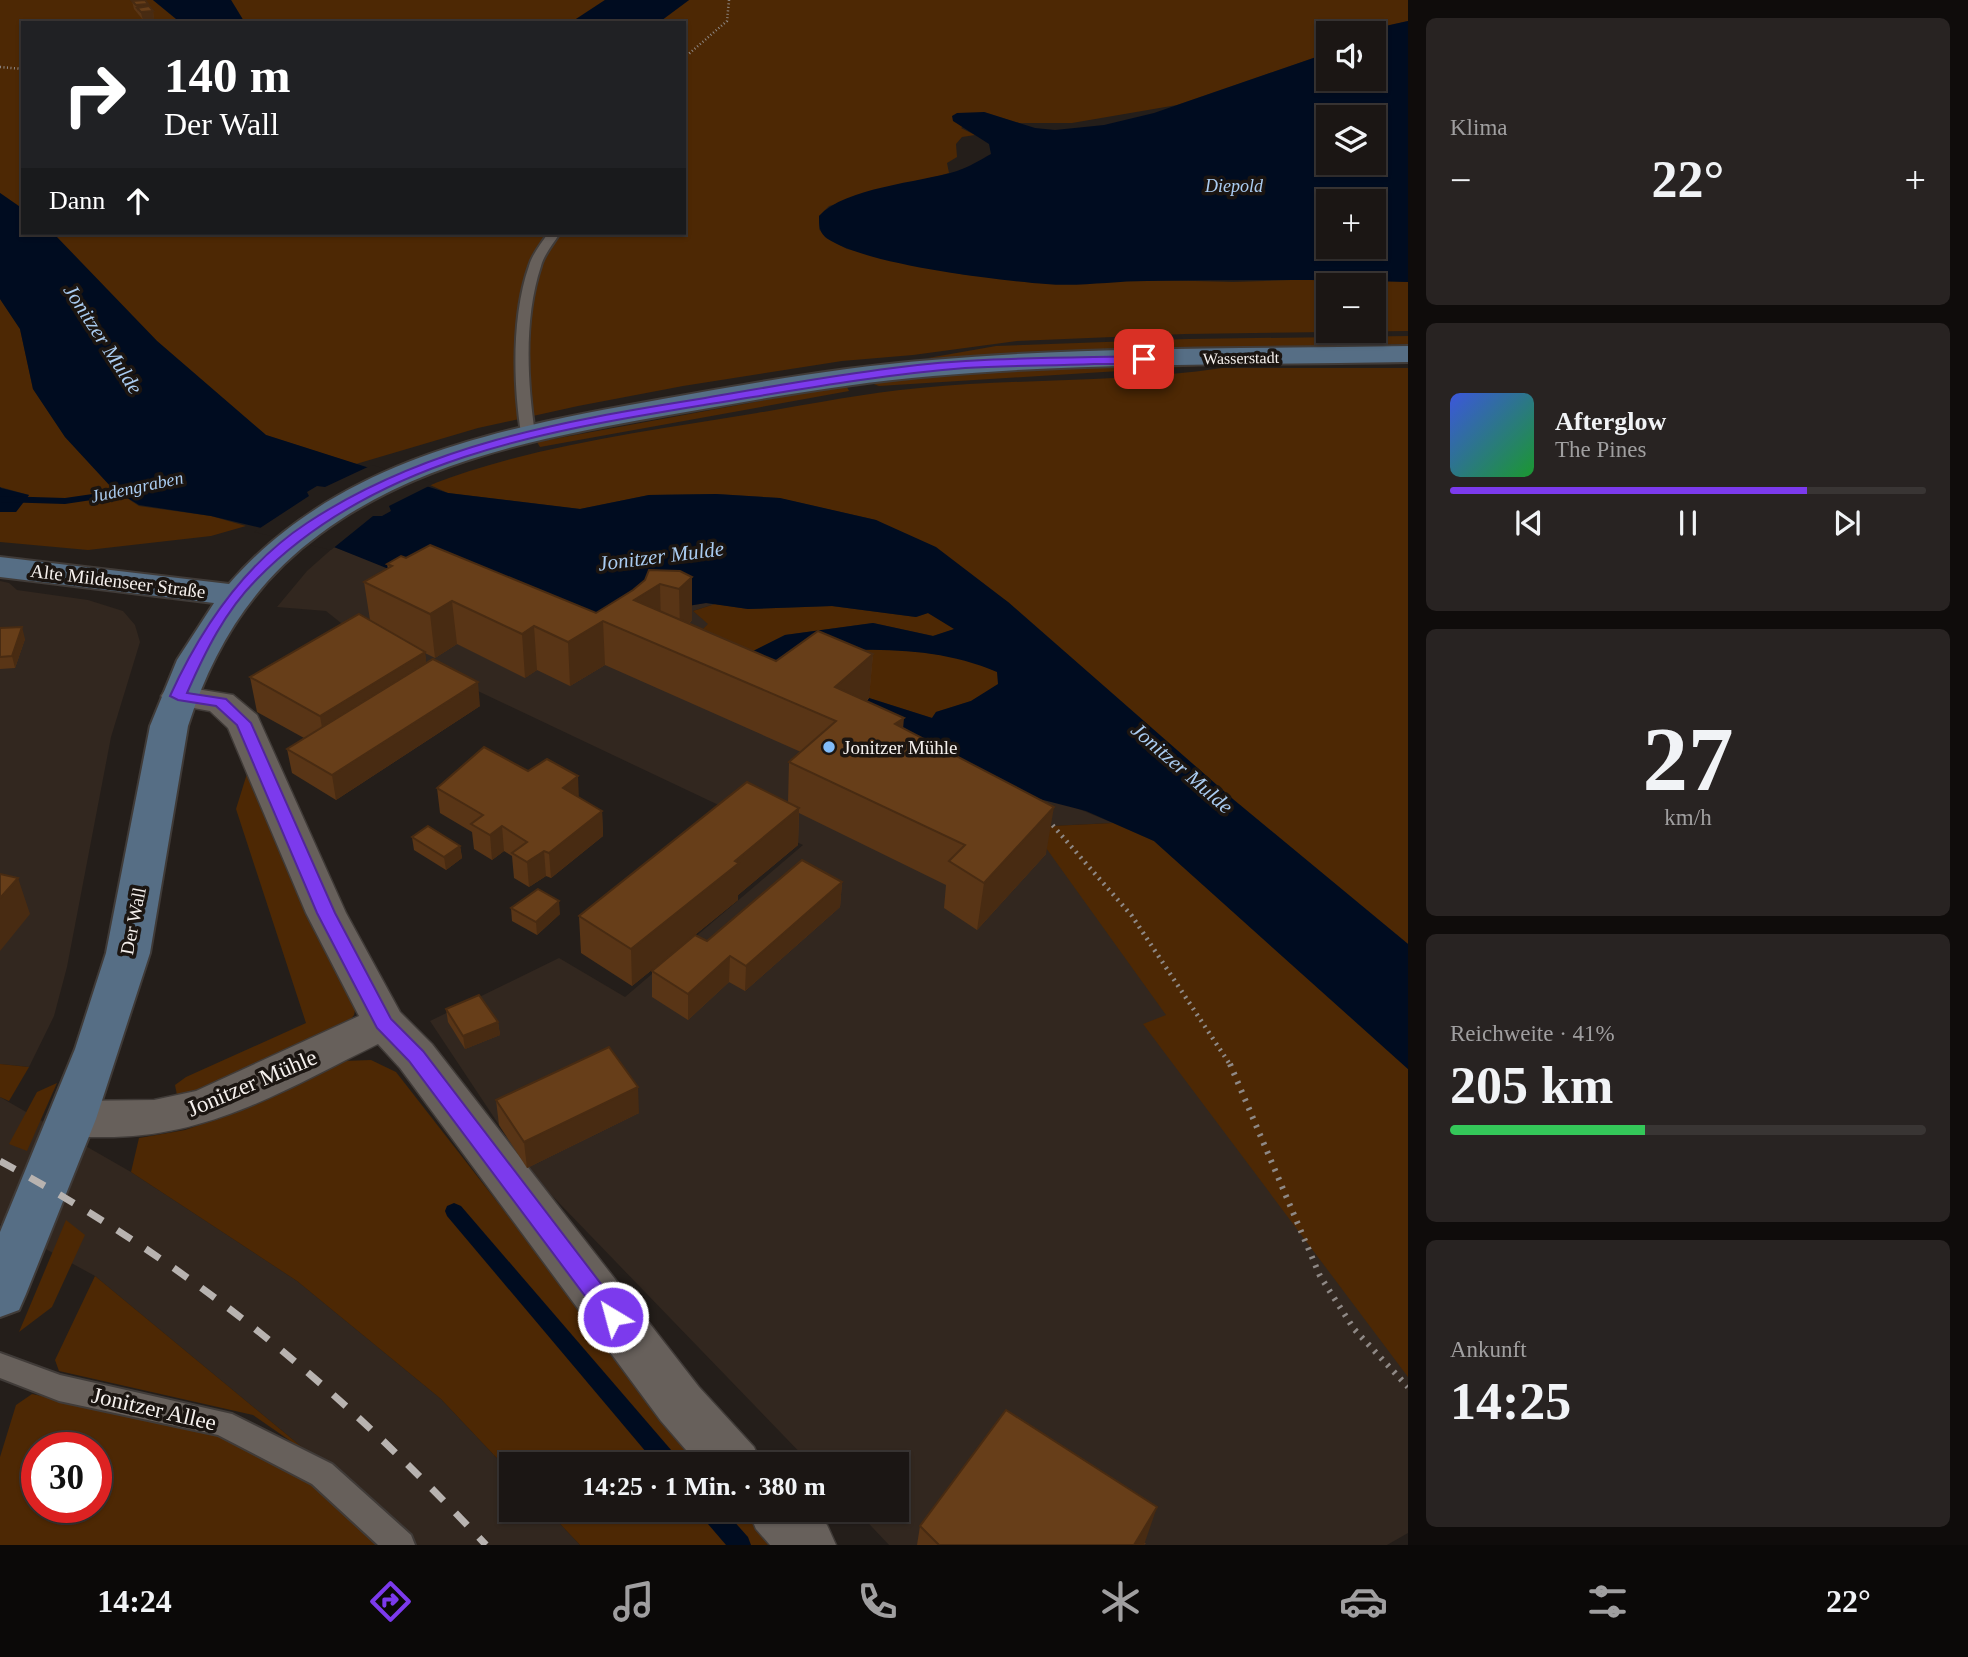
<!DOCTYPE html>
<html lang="de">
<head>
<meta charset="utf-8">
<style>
  body { margin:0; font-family:"Times New Roman",serif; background:#282322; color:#f1f3f6; height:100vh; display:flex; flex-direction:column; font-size:26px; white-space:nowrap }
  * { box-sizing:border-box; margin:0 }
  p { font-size:23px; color:#a09fa0 }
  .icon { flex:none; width:38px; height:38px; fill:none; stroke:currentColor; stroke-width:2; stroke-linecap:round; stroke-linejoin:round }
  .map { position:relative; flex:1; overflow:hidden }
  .details { display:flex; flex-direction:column; gap:18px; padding:18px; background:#0f0c0b; width:560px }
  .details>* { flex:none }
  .banner { position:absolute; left:21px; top:21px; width:665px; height:214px; border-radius:0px; box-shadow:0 2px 5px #0004,0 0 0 2px #393534; background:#202124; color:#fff; overflow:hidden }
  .buttons { position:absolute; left:1316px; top:21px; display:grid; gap:14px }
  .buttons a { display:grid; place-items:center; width:70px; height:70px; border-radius:0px; background:#1b1614; box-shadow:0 2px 5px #0004,0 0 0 2px #393534; font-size:35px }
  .speed { position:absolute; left:21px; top:1432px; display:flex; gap:14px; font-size:35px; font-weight:700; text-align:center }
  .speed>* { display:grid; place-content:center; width:91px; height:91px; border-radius:50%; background:#1b1614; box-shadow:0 2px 5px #0004,0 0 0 2px #393534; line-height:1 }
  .speed .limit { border:10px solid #d22; background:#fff; color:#111 }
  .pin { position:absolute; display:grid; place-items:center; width:60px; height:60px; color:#fff; margin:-30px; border-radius:14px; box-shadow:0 4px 10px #0006 }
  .me { position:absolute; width:77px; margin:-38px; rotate:323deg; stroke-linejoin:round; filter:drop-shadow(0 0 5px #0008) }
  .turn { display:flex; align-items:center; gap:24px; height:147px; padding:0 28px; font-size:32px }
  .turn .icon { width:91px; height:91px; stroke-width:2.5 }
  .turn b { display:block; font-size:49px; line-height:60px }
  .then { display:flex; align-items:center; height:66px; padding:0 28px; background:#0003; gap:14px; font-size:26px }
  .big { font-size:52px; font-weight:700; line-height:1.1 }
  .details .widget { flex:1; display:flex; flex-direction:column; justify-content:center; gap:10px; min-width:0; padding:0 24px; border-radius:10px; background:#282322 }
  .details .dial { align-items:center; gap:0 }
  .dial b { font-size:91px; line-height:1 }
  .song { display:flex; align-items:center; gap:21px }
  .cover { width:84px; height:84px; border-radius:10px; background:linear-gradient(135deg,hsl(230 70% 55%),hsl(130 70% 35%)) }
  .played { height:7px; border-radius:4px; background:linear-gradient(90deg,#7c3aed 75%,#393534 75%) }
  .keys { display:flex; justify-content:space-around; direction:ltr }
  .heat { display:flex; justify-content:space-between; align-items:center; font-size:38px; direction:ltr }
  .charge { height:10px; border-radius:5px; background:linear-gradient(90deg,#34c759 41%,#393534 0) }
  .trip { position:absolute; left:499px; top:1452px; width:410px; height:70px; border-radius:0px; background:#1b1614; box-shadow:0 2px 5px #0004,0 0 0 2px #393534; font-weight:700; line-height:70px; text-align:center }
  .dock { display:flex; height:112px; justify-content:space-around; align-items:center; background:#0b0908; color:#a09fa0 }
  .dock .icon { width:49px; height:49px }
  .dock .active { color:#7c3aed }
  .dock b { font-size:32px; color:#f1f3f6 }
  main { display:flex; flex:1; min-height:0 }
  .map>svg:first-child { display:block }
  .built { fill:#32271f }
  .green { fill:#4d2804; fill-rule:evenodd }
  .water { fill:#000c20; fill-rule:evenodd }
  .pier { fill:#241e1a }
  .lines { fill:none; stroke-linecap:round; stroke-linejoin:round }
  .stream { fill:#000c20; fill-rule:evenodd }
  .service-casing { stroke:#403b38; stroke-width:4 }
  .minor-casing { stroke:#403b38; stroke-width:3 }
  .secondary-casing { stroke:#403b38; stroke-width:4 }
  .path-far2 { stroke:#8f8986; stroke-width:2.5; stroke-dasharray:1 2.5; stroke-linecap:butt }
  .path-far1 { stroke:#8f8986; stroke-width:4.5; stroke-dasharray:2 5; stroke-linecap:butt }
  .path { stroke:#8f8986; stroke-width:6; stroke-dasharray:2.5 7; stroke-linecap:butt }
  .service { fill:#67605b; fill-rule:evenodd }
  .minor { fill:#67605b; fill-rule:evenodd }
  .secondary { fill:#566e85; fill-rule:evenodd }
  .rail { stroke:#b8b3b0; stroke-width:7; stroke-dasharray:17 17; stroke-linecap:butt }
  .wall { fill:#593516 }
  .shaded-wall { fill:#482b12 }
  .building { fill:#673e19; stroke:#482b12; stroke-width:2 }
  .route { fill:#7c3aed; stroke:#51269a; stroke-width:2 }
  .poi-dot { fill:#81bcfa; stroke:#1b1511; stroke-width:2.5 }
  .labels { text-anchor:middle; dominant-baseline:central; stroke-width:7; stroke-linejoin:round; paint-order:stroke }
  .far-street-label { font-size:16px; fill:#f5f0ed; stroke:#1b1511 }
  .far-water-label { font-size:18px; font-style:italic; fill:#aaccf1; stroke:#1b1511 }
  .street-label { font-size:19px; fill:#f5f0ed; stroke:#1b1511 }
  .poi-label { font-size:19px; fill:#f5f0ed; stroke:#1b1511; text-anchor:start }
  .water-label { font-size:21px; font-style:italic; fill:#aaccf1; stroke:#1b1511 }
  .near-street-label { font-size:23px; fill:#f5f0ed; stroke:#1b1511 }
</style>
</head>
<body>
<main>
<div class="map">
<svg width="1408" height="1545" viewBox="0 0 1408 1545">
  <rect width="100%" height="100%" fill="#241e1a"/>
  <g class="built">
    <path d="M334 547 385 566 643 613 706 603 715 604 693 611 709 624 695 637 816 675 869 698 850 715 1113 823 1032 827 1167 1015 1408 1367V1533L1387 1545H889L856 1510H896V1465H812L533 1176 430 1021 559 958 625 997 803 845 351 631 326 611 277 607 307 571Z"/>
    <path d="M0 581 9 583 17 590 88 600 123 611 135 625 140 642 111 737 67 967 54 1016 29 1067 0 1064Z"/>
    <path d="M0 1097 131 1172 297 1281 441 1399 511 1473V1510H547L580 1545H395L315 1458 95 1276 0 1224Z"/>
  </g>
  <g class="green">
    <path d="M0 0H153L181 23H23V209L0 193Z"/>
    <path d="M231 0H605L570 23H245Z"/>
    <path d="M689 0H1408V21L1381 27V35L1376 40 1374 33H1328V53L1177 105 1072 123H1019L984 112 961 128 975 135 962 137 956 144 957 157 947 163 949 173 829 206 819 216V229L826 238 847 249 965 275 1233 282 1320 279 1408 282V331L1185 334 1017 341 913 355 842 361 683 386 578 406 478 428 356 464 266 435 157 341 53 233H684V23H658ZM1328 285H1374V331H1328Z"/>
    <path d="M0 299 20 329 33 389 65 437 113 489 139 506 211 516 246 526 211 536 88 550 0 542V512H16L29 495 0 487Z"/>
    <path d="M1408 336V344L928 358 996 346 1188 339Z"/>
    <path d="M1215 365 879 386 868 382 1015 369Z"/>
    <path d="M1222 368H1408V944L1234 800 1008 602 876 520 779 498 716 494 649 495 580 509 448 493 430 485C533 445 649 431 757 413 811 404 865 393 920 388 1020 378 1122 383 1222 368Z"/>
    <path d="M846 385 849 391 540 447 537 442Z"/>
    <path d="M715 604 748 609 832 606 916 617 928 613 955 629 933 636 873 623 785 635 752 652 695 637 708 624 693 611Z"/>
    <path d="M897 649 965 658 998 672 999 684 971 701 936 712 932 718 869 698 807 651Z"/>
    <path d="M250 764 357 1000 354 1015 344 1028 204 1088 177 1095 175 1085 186 1077 306 1023 236 809Z"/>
    <path d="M1113 823 1154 841 1408 1069V1377L1143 1024 1166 1015 1031 827Z"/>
    <path d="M371 1060 396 1072 629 1371 713 1465H511V1473L441 1399 297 1281 131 1172 139 1138 185 1130 236 1112 343 1061Z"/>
    <path d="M0 1064 29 1067 9 1101 0 1097Z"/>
    <path d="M57 1083 27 1151 9 1144 37 1092Z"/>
    <path d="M66 1220 85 1235 52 1307 19 1332Z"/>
    <path d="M95 1276 315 1458 253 1415 59 1371 55 1360Z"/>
    <path d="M32 1394 204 1429 293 1470 388 1545H0V1457L16 1405ZM37 1447H96V1507H37Z"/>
    <path d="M547 1510H753L784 1545H580Z"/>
  </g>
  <g class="water">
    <path d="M153 0H231L245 23H181Z"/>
    <path d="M605 0H689L658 23H570Z"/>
    <path d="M1408 21V282C1321 279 1234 280 1147 281 1114 281 1079 287 1046 284 996 280 867 265 828 239 819 233 819 226 819 216 846 187 918 183 957 171 969 167 980 160 991 154L989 144 953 121 952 116 957 113 984 112 1035 128 1055 130 1104 125 1154 113 1328 53V79H1374V40L1381 35V27ZM1374 117V163H1328V117ZM1374 201V247H1328V201Z"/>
    <path d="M0 193 23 209V233H53L157 341 266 435 448 493 580 509 649 495 716 494 780 498 876 520 936 547 1008 602 1234 800 1408 944V1069L1154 841 1086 811 900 763 850 715 869 698 932 718 936 712 971 701 998 684 997 672C937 646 872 649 807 651L775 706 751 652 785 635 873 623 933 636 954 629 928 613 916 617 832 606 748 609 706 603 644 613 646 624 436 588 324 543 211 516 139 505 113 489 65 437 33 389 20 329 0 299Z"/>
    <path d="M0 487 1 488 29 495 16 512H0Z"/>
  </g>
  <path class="pier" d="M372 465 435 483 389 506 391 511 382 516H373L331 550 254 532 309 496 307 492 317 486 325 487Z"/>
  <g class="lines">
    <g class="stream">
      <path d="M141 487 147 490 145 492 65 504 0 502V496L65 498Z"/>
      <path d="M454 1203 461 1206 678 1458 681 1465H657L447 1216 445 1211 447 1206Z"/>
      <path d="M699 1510H724L748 1537 751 1545H726L702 1517Z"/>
    </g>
    <g class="service-casing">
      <g id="service">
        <path d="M548 233H560C554 243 544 254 541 266 524 317 527 381 535 433L528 437 521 433C513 383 512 314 529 266 532 254 542 243 548 233Z"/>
        <path d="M0 1353 60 1375 232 1414 332 1464 411 1535 415 1545H378L312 1484 218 1435 59 1401 0 1378Z"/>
      </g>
    </g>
    <g class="minor-casing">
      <g id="minor">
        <path d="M178 686 233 695 257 715 346 913 400 1012 432 1044 699 1387 754 1447 762 1465H699L661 1421 400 1068 378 1044C290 1087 214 1135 114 1137 93 1137 75 1138 56 1132L49 1119 56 1106 72 1101 154 1100 196 1091 359 1016 306 913 228 728 210 711 166 703 161 696 166 689Z"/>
        <path d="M748 1510H814L827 1525 836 1545H770L756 1529Z"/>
      </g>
    </g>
    <g class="secondary-casing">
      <path id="secondary" d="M1408 346V362C1250 365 1091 362 933 376 840 384 748 401 657 417 540 438 417 461 320 534 253 583 213 648 188 726L150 953 96 1119 26 1294 19 1310 0 1317V1232L75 1049 106 953 150 726 177 660 214 603 0 577V557L229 584C338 458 506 427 663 399 752 383 842 367 932 360 1090 346 1249 349 1408 346Z"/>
    </g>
    <g class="path-far2">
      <path d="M45 21 47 23"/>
      <path d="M684 58 727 21 729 0"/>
      <path d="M0 67 23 69"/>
    </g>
    <path class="path-far1" d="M1048 820 1132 916 1231 1066"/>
    <path class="path" d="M1230 1064 1320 1276 1354 1329 1408 1387"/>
    <use href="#service" class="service"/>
    <use href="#minor" class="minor"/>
    <use href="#secondary" class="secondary"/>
    <path class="rail" d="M0 1161C194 1266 336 1385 486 1545"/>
  </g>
  <g class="wall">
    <path d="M132 1 148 7 153 11 154 19 143 20 134 9Z"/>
    <path d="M406 558 596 613 680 571 692 620 689 624 776 661 873 654 869 698 867 701 903 728 1046 854 977 930 944 908 946 885 799 813 798 845 738 895V900L632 986 581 953 579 916 788 803 789 762 801 752 605 665 570 686 537 670 525 678 457 644 435 658 425 653 426 663 480 706 336 800 292 773 287 749 304 738 257 712 250 677 370 620 364 582 388 569 387 564Z"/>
    <path d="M0 628 25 639 15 668 0 669Z"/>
    <path d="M528 771 602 811 603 836 551 878 546 876 529 887 514 878 512 856 504 851 492 860 474 849 472 832 440 813 437 788Z"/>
    <path d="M412 837 460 846 462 858 446 870 414 850Z"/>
    <path d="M842 882 840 907 745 991 729 982 688 1020 652 997V971L707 941Z"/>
    <path d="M511 908 560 914 537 935 512 921Z"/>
    <path d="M446 1009 498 1022 500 1035 465 1049 448 1022Z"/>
    <path d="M496 1100 639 1113 527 1168 499 1125Z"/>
    <path d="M920 1526 1146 1543 1144 1545H917Z"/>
  </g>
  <g class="shaded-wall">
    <path d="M148 4 149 11H153L154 19 143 20 141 13 137 8 138 13 136 5Z"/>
    <path d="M692 577V620L680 632 679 589Z"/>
    <path d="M660 584 661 627 634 600Z"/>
    <path d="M452 601 457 644 435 658 430 614Z"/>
    <path d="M603 621 605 665 570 686 568 642Z"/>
    <path d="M534 626 537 670 525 678 522 634Z"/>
    <path d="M22 627 25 639 15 668 12 656Z"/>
    <path d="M425 652 429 687 326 751 320 716Z"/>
    <path d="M873 654 869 698 835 729V687Z"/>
    <path d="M478 682 480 706 336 800 332 775Z"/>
    <path d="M904 718 900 763 895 724Z"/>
    <path d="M578 776 579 801 563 788Z"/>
    <path d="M1054 807 1046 854 977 930 984 883Z"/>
    <path d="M799 808 798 845 738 895V900L632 986 631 949Z"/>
    <path d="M602 811 603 836 551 878 549 853Z"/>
    <path d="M502 826 504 851 492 860 490 835Z"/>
    <path d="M460 846 462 858 446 870 444 857Z"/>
    <path d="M544 851 546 876 529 887 527 862Z"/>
    <path d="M18 878 30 914 0 951V898Z"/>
    <path d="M842 882 840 907 745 991 746 966Z"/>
    <path d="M559 901 560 914 537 935 536 922Z"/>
    <path d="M730 956 729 982 688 1020V994Z"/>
    <path d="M498 1022 500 1035 465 1049 463 1036Z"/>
    <path d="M638 1087 639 1113 527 1168 524 1142Z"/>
    <path d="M1157 1507 1144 1545H1134Z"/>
  </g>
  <g class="building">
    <path d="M145 0 148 4 136 5 132 1Z"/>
    <path d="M149 6 153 11 141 12 137 8Z"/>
    <path d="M430 545 596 613 633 590 645 580 649 570 680 571 692 577 679 589 660 584 634 600 776 661 818 631 873 654 835 687 904 718 895 724 1054 807 984 883 949 861 965 845 789 762 836 721 603 621 568 642 534 626 522 634 452 601 430 614 364 582 392 566 387 564 401 556 406 558Z"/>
    <path d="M359 614 425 652 320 716 250 677Z"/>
    <path d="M22 627 12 656 0 657V628Z"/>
    <path d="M433 659 478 682 332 775 287 749Z"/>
    <path d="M484 747 528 771 547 759 578 776 563 788 602 811 549 853 544 851 527 862 512 853 527 842 502 826 490 835 471 824 483 815 437 788Z"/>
    <path d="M747 782 799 808 735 861 739 863 631 949 579 916Z"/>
    <path d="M428 826 460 846 444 857 412 837Z"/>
    <path d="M802 860 842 882 746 966 730 956 688 994 652 971 695 935 707 941Z"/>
    <path d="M0 874 18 878 0 898Z"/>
    <path d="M538 889 559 901 536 922 511 908Z"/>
    <path d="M479 995 498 1022 463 1036 446 1009Z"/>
    <path d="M609 1047 638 1087 524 1142 496 1100Z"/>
    <path d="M1006 1410 1157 1507 1134 1545H939L920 1526Z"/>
  </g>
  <path class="route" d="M1144 356 1148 357V362C1131 365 1112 364 1094 364 1051 366 1008 365 965 368 877 375 791 391 704 405 546 431 374 459 257 579 225 611 205 652 187 693L226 699 251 723 335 913 391 1019 423 1051 621 1310 624 1317 621 1324 613 1327 606 1324 409 1061 377 1028 317 913 237 725 216 706 178 700 170 696C201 628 243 565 307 523 425 445 562 421 699 399 763 388 828 376 893 368 976 357 1060 358 1144 356Z"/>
  <circle class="poi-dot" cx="829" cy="747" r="7"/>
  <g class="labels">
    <g class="far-street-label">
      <text transform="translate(1241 358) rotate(-1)">Wasserstadt</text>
    </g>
    <g class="far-water-label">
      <text x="1234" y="186">Diepold</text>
      <text transform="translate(137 487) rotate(-12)">Judengraben</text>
    </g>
    <g class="street-label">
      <text transform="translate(118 581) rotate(7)">Alte Mildenseer Straße</text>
      <text transform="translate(133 921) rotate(-79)">Der Wall</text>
    </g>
    <g class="poi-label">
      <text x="843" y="747">Jonitzer Mühle</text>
    </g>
    <g class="water-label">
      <text transform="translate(103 339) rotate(57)">Jonitzer Mulde</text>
      <text transform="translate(661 556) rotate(-7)">Jonitzer Mulde</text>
      <text transform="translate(1182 768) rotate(41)">Jonitzer Mulde</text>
    </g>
    <g class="near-street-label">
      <text transform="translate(252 1083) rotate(-23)">Jonitzer Mühle</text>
      <text transform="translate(154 1409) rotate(13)">Jonitzer Allee</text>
    </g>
  </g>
</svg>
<div class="buttons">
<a><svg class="icon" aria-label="sound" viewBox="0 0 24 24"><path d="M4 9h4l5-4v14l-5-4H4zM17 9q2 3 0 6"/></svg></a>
<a><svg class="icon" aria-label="layers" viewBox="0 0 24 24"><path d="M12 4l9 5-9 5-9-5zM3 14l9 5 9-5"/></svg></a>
<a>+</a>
<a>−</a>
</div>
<div class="speed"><div class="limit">30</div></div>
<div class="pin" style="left:1144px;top:359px;background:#d93025"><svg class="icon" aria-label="arrive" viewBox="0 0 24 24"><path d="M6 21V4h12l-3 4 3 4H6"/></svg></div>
<svg class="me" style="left:613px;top:1317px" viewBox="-20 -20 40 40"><circle r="17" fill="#7c3aed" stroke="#fff" stroke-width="3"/><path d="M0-11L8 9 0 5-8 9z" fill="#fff"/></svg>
<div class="trip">14:25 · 1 Min. · 380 m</div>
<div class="banner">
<div class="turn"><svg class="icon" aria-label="right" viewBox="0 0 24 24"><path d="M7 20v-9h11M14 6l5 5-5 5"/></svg><div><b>140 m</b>Der Wall</div></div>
<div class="then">Dann<svg class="icon" aria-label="ahead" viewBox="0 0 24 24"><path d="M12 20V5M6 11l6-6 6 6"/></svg></div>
</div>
</div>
<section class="details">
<div class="widget"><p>Klima</p>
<div class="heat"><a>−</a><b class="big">22°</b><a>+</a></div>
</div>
<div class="widget">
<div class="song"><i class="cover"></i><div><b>Afterglow</b><p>The Pines</p></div></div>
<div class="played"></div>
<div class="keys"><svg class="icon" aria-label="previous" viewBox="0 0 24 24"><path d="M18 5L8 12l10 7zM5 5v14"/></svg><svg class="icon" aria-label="pause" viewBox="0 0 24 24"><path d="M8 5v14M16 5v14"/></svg><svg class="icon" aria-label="next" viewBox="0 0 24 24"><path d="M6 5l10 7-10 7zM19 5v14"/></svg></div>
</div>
<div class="widget dial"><b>27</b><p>km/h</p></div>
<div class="widget"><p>Reichweite · 41%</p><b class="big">205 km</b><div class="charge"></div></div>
<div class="widget"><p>Ankunft</p><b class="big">14:25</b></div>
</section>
</main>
<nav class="dock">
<b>14:24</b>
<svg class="icon active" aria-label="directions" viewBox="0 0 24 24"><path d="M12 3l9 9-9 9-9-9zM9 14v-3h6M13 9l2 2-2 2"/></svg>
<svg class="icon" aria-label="music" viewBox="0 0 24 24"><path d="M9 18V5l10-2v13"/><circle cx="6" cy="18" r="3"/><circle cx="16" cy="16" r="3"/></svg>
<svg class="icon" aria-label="phone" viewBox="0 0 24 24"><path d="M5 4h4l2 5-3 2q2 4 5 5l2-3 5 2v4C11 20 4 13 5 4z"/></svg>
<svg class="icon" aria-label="climate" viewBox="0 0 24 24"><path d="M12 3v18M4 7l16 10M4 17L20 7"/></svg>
<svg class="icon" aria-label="car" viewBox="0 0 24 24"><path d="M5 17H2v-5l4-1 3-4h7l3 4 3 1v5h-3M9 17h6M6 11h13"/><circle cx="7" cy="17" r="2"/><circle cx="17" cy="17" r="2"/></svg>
<svg class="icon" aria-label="filters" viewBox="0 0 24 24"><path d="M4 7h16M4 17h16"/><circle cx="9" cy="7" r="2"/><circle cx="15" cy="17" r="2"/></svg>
<b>22°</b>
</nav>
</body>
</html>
